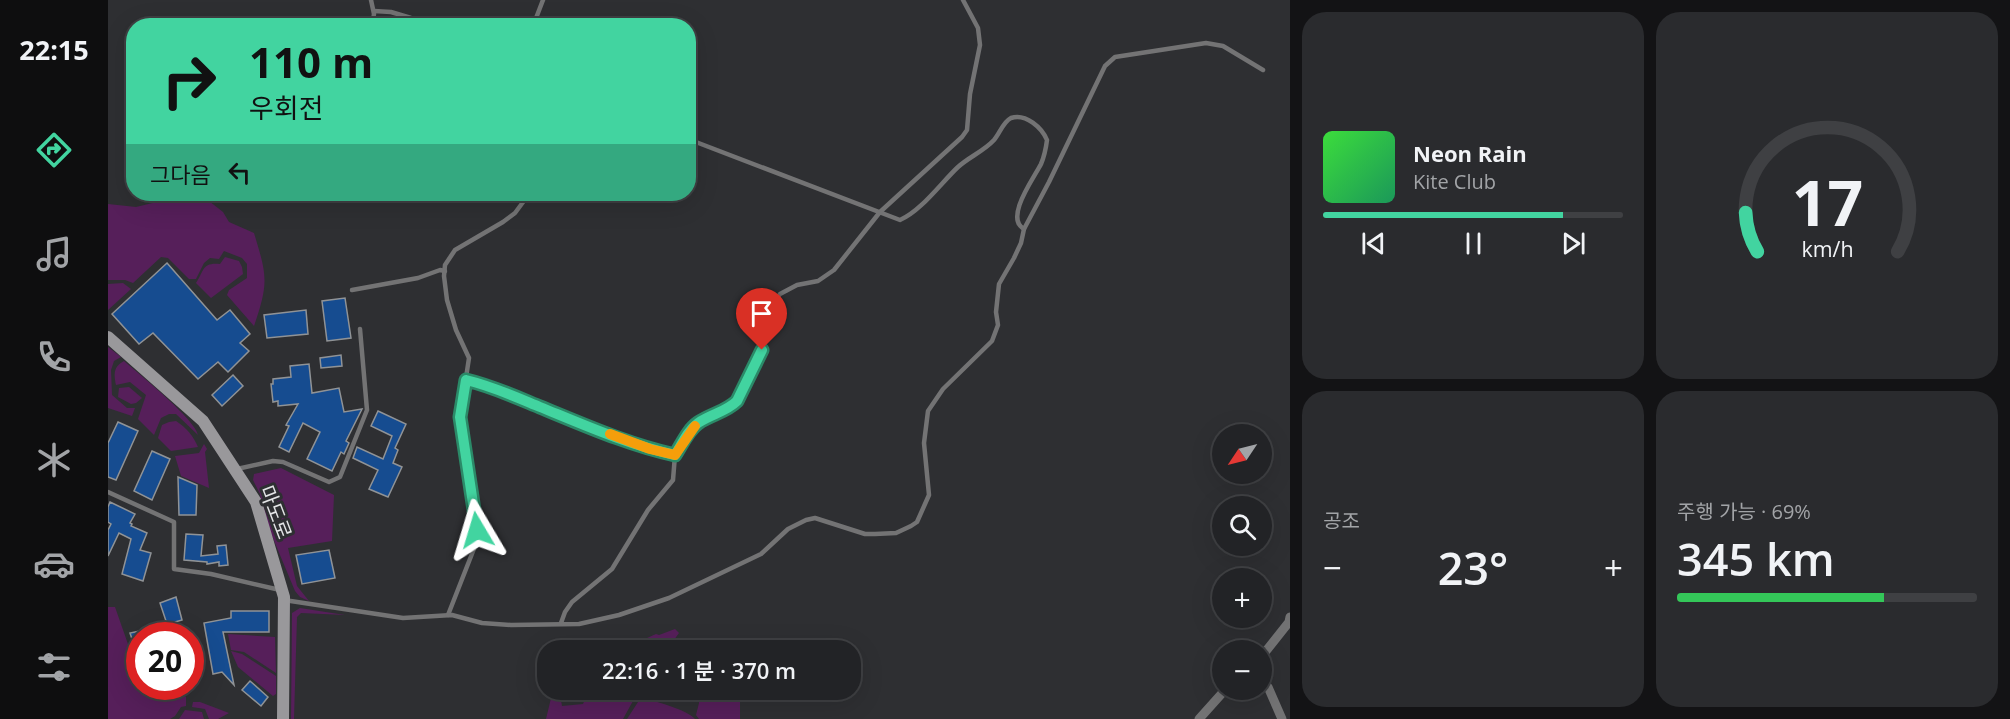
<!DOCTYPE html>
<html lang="ko">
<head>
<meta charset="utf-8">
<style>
  body { margin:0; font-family:"Open Sans","Noto Sans KR",sans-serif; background:#2a2b2e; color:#f1f3f6; height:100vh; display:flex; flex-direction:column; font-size:22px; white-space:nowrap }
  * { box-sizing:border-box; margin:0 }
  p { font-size:20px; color:#a2a4a7 }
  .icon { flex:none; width:33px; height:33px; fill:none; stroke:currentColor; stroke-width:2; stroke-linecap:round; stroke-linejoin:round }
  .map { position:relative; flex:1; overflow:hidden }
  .sheet { display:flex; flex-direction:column; gap:12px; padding:12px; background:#131315; width:720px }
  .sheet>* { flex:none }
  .hud { position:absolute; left:18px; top:18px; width:570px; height:183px; border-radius:24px; box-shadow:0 6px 24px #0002,0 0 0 2px #3f4043; background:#42d4a0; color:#111; overflow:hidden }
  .needle { width:39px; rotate:235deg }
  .buttons { position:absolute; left:1104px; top:424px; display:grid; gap:12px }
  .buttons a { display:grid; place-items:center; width:60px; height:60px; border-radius:50%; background:#222326; box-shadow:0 6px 24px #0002,0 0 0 2px #3f4043; font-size:30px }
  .speed { position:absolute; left:18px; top:622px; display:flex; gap:12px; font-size:30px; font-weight:700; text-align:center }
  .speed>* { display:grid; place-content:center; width:78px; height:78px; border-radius:50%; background:#222326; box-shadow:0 6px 24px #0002,0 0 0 2px #3f4043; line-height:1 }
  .speed .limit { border:9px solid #d22; background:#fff; color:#111 }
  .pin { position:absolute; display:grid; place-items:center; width:51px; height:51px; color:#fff; margin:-62px -26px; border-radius:50% 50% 50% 0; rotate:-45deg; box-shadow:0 0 6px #0007 }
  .pin .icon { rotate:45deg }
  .me { position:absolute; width:66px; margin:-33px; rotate:353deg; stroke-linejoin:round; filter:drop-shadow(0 0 4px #0008) }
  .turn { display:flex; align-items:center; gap:21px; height:126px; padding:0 24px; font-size:27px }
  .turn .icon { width:78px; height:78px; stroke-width:2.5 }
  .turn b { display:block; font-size:42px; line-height:51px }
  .then { display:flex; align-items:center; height:57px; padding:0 24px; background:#0003; gap:12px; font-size:22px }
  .big { font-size:45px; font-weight:600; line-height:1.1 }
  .sheet .tile { flex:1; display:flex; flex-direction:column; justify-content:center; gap:9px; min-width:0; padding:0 21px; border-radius:24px; background:#2a2b2e }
  .sheet .dial { align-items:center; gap:0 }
  .dial svg { height:156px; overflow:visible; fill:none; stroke:#3f4043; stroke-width:7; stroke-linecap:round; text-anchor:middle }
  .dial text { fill:#f1f3f6; stroke:none }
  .song { display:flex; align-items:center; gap:18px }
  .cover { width:72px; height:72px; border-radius:9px; background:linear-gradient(135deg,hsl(120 70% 55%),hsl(150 70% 35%)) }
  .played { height:6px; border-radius:3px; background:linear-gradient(90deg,#42d4a0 80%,#3f4043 80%) }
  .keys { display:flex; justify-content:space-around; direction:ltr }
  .heat { display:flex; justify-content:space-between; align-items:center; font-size:33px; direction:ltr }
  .charge { height:9px; border-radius:4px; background:linear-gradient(90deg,#34c759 69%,#3f4043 0) }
  .sheet .tiles { flex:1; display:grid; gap:12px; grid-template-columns:repeat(2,1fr) }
  .trip { position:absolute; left:429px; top:640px; width:324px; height:60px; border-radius:24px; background:#222326; box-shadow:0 6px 24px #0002,0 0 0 2px #3f4043; font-weight:600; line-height:60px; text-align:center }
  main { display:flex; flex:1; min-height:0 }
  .tab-bar { display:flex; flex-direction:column; width:108px; justify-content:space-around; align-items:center; background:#0e0e0f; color:#a2a4a7 }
  .tab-bar .icon { width:42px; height:42px }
  .tab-bar .selected { color:#42d4a0 }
  .tab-bar b { font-size:27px; color:#f1f3f6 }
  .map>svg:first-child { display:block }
  .green { fill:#561f5a }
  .building { fill:#164c90; stroke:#909396; stroke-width:1.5 }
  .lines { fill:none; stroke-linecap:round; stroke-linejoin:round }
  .service { stroke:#737374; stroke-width:4.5 }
  .minor { stroke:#737374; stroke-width:9 }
  .secondary { stroke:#99989b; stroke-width:12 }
  .route-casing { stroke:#2b8a68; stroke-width:15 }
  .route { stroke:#42d4a0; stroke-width:10 }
  .slow { stroke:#f59e0b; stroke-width:10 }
  .labels { text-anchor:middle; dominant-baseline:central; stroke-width:6; stroke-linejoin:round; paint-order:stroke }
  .street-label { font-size:20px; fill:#e4e5e7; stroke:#2e2f32 }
</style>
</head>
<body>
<main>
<nav class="tab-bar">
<b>22:15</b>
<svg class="icon selected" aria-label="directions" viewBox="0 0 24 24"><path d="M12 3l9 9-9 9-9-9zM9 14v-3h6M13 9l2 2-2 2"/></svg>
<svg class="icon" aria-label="music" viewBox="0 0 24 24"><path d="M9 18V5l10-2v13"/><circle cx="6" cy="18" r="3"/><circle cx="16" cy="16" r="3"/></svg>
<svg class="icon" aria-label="phone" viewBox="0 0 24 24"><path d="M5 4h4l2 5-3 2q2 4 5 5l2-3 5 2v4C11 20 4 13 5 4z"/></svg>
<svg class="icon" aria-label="climate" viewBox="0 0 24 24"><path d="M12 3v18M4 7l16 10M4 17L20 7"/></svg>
<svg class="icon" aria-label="car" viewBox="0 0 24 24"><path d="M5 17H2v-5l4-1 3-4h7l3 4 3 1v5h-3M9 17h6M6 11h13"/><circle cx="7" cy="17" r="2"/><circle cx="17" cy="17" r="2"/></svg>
<svg class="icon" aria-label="filters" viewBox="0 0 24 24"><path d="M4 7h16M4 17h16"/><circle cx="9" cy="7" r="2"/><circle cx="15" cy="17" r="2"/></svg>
</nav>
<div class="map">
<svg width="1182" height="719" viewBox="0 0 1182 719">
  <rect width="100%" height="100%" fill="#2e2f32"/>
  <g class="green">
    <path d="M59 194H92L115 212 121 222 146 233C159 276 161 282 146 326L119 295 121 290 139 278V264L134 258 116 251 111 259 102 258 96 263 88 279H81L60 258 53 257 25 283 17 280H0V204L28 207 57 200Z"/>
    <path d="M117 257 131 261 134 267 135 274 103 298 88 283C96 271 94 262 112 264Z"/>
    <path d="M15 283 23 289 0 310V284Z"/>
    <path d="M0 347 13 357 6 361 3 370 4 395 19 408H27L24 416 0 408Z"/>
    <path d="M16 361C30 373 88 420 90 435L68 414H61L53 418 46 435 30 419 38 395 22 382 8 385C6 374 5 367 16 361Z"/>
    <path d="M21 387 34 398 28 403 23 404 10 397 11 388Z"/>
    <path d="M68 421C79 428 85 436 90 447L63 451 50 438 54 425 61 422Z"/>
    <path d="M96 444 99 449 97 452 101 488 73 476 67 456 91 453Z"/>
    <path d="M173 468 226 495 224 541 180 548 189 586 201 601 192 597 187 591 157 519 152 494 145 480 146 474Z"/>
    <path d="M0 607H7L28 667 31 668 32 687H68L78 697V706L73 707 67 716 62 719H0Z"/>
    <path d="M192 608 237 615 193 613 189 617 186 719H183L184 613Z"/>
    <path d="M567 629 571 633 558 651H510L548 634 551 635Z"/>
    <path d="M120 634 167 637 168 673 136 652 123 650Z"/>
    <path d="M123 651 134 654 168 676V694L165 696 130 667Z"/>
    <path d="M445 690H451L454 706 475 704 481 690H531L515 719H438Z"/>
    <path d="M593 690H632V719H591L588 715 591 703V693Z"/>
    <path d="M532 699C544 699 579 710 587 719H519Z"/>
    <path d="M85 702H92L121 713 110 719H101L97 709 84 707Z"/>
    <path d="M77 710 94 712 96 719H71Z"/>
  </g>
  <g class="building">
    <path d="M59 263 109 320 122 310 142 334 132 343 141 351 120 372 110 362 90 379 45 333 31 344 4 314Z"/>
    <path d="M237 298 243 338 219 341 214 301Z"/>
    <path d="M198 310 200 334 159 338 156 315Z"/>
    <path d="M233 355 234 366 213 368 212 358Z"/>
    <path d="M201 364 204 393 231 388 236 412 254 409 238 441 241 443 236 454 233 452 224 471 199 459 212 432 195 423 181 452 171 447 181 426 178 425 190 404 170 406V401L165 402 163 384H165V379L183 377 182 366Z"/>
    <path d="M125 375 135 386 114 406 104 395Z"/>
    <path d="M270 411 298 424 287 448 290 450 285 463 294 467 280 497 261 489 270 470 245 458 249 447 275 459 284 436 263 426Z"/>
    <path d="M10 422 30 431 8 480 0 477V443Z"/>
    <path d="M44 451 62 459 44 500 26 491Z"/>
    <path d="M70 477 89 485 88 515H71Z"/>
    <path d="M2 502 27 514 22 523 24 524 23 526 39 533 32 550 43 553 35 581 14 574 23 539 11 533 0 556V530L3 524 0 522V507Z"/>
    <path d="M78 534 95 535 93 556 110 554 109 546 118 545 120 565 111 566V562L99 564V562L76 560Z"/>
    <path d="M221 550 227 578 194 584 188 555Z"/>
    <path d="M68 597 74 620 67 622 71 636H63L52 603Z"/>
    <path d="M123 611H161V632H115L126 685 114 672 105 674 96 623 123 618Z"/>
    <path d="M32 631V656L30 657 22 633Z"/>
    <path d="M142 681 160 697 153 706 134 690Z"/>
  </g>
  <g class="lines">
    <g class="service">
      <path d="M263 0 266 14 264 26"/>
      <path d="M266 11 283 12 303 18 351 26"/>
      <path d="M425 26 435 0"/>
      <path d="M580 139 792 220C813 211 833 183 850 167 861 157 876 151 886 140 892 133 895 122 903 118 918 113 934 128 939 140 938 148 936 157 933 164 926 178 896 218 916 229"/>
      <path d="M178 198 185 194"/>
      <path d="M244 290 310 278 332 270 337 271"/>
      <path d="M358 380C384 386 408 397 432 407 476 425 521 444 567 455"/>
      <path d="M129 469 165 461 175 462 221 482 232 477 259 410 252 329"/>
      <path d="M0 492 66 522V569L103 574 172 590"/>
      <path d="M176 600 295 618 344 615 374 623 403 625 471 624 511 615 561 598 653 554 680 529 698 520 707 518 757 534H767L788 533 803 526 809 522 821 495 816 443 820 411 835 389 884 341 890 325 888 312 891 284 906 258 913 243 916 229 941 182 997 66 1007 57 1098 43 1115 46 1155 70"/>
      <path d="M340 615 369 541V530L352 417 361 358 348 330 339 300 336 276 337 265 347 250 395 222 407 213 421 194"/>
      <path d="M453 623 457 612 464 602 504 569 540 510 565 480 567 455 583 430 589 424 623 407 634 393 654 349 660 318 666 302 672 294 689 285 710 281 726 270 772 212 854 137 859 130 862 94 872 45 870 28 855 0"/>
    </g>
    <g class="minor">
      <path d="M1154 656 1181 622 1182 617"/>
      <path d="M1154 684 1160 687 1174 719"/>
      <path d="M1091 719 1117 690"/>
    </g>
    <path class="secondary" d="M0 337 95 421 148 502 176 597 175 719"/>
  </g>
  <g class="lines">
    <g class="route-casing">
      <path id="route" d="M369 530 352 417 358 380C384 386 408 397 432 407 476 425 521 445 567 455 574 444 580 430 590 423 603 414 618 412 629 401L654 350"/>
    </g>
    <use href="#route" class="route"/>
    <path class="slow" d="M502 434 542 449 567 455 587 426"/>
  </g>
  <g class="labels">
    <g class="street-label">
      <text transform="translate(168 512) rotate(69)">마도로</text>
    </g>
  </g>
</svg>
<div class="buttons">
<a><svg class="needle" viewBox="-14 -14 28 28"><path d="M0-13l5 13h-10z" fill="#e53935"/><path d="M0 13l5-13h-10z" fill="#a2a4a7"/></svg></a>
<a><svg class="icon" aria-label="search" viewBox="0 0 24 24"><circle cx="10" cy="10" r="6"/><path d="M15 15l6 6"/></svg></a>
<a>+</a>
<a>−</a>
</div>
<div class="speed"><div class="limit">20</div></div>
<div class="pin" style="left:654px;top:350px;background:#d93025"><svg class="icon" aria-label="arrive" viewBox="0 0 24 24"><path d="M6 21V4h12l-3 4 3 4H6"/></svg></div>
<svg class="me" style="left:369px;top:530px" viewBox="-20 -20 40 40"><path d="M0-17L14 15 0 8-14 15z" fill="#42d4a0" stroke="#fff" stroke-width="4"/></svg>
<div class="trip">22:16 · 1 분 · 370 m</div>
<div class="hud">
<div class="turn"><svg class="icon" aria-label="right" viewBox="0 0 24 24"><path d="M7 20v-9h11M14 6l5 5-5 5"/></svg><div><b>110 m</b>우회전</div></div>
<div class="then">그다음<svg class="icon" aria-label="left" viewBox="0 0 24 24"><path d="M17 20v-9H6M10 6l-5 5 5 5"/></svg></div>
</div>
</div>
<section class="sheet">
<div class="tiles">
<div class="tile">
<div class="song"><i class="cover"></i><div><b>Neon Rain</b><p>Kite Club</p></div></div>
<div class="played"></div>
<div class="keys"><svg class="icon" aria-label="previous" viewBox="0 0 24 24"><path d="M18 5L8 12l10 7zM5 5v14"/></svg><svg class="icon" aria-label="pause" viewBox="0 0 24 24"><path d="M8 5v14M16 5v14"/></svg><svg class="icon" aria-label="next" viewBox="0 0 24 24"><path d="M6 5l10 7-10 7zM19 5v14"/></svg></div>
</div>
<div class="tile dial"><svg viewBox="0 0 100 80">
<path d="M14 69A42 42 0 1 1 86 69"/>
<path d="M14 69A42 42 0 0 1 8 49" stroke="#42d4a0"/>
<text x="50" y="56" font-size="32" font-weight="700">17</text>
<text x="50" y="72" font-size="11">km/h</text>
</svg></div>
<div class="tile"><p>공조</p>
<div class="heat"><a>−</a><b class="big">23°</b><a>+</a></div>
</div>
<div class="tile"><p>주행 가능 · 69%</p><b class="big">345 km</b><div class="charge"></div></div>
</div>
</section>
</main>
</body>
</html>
